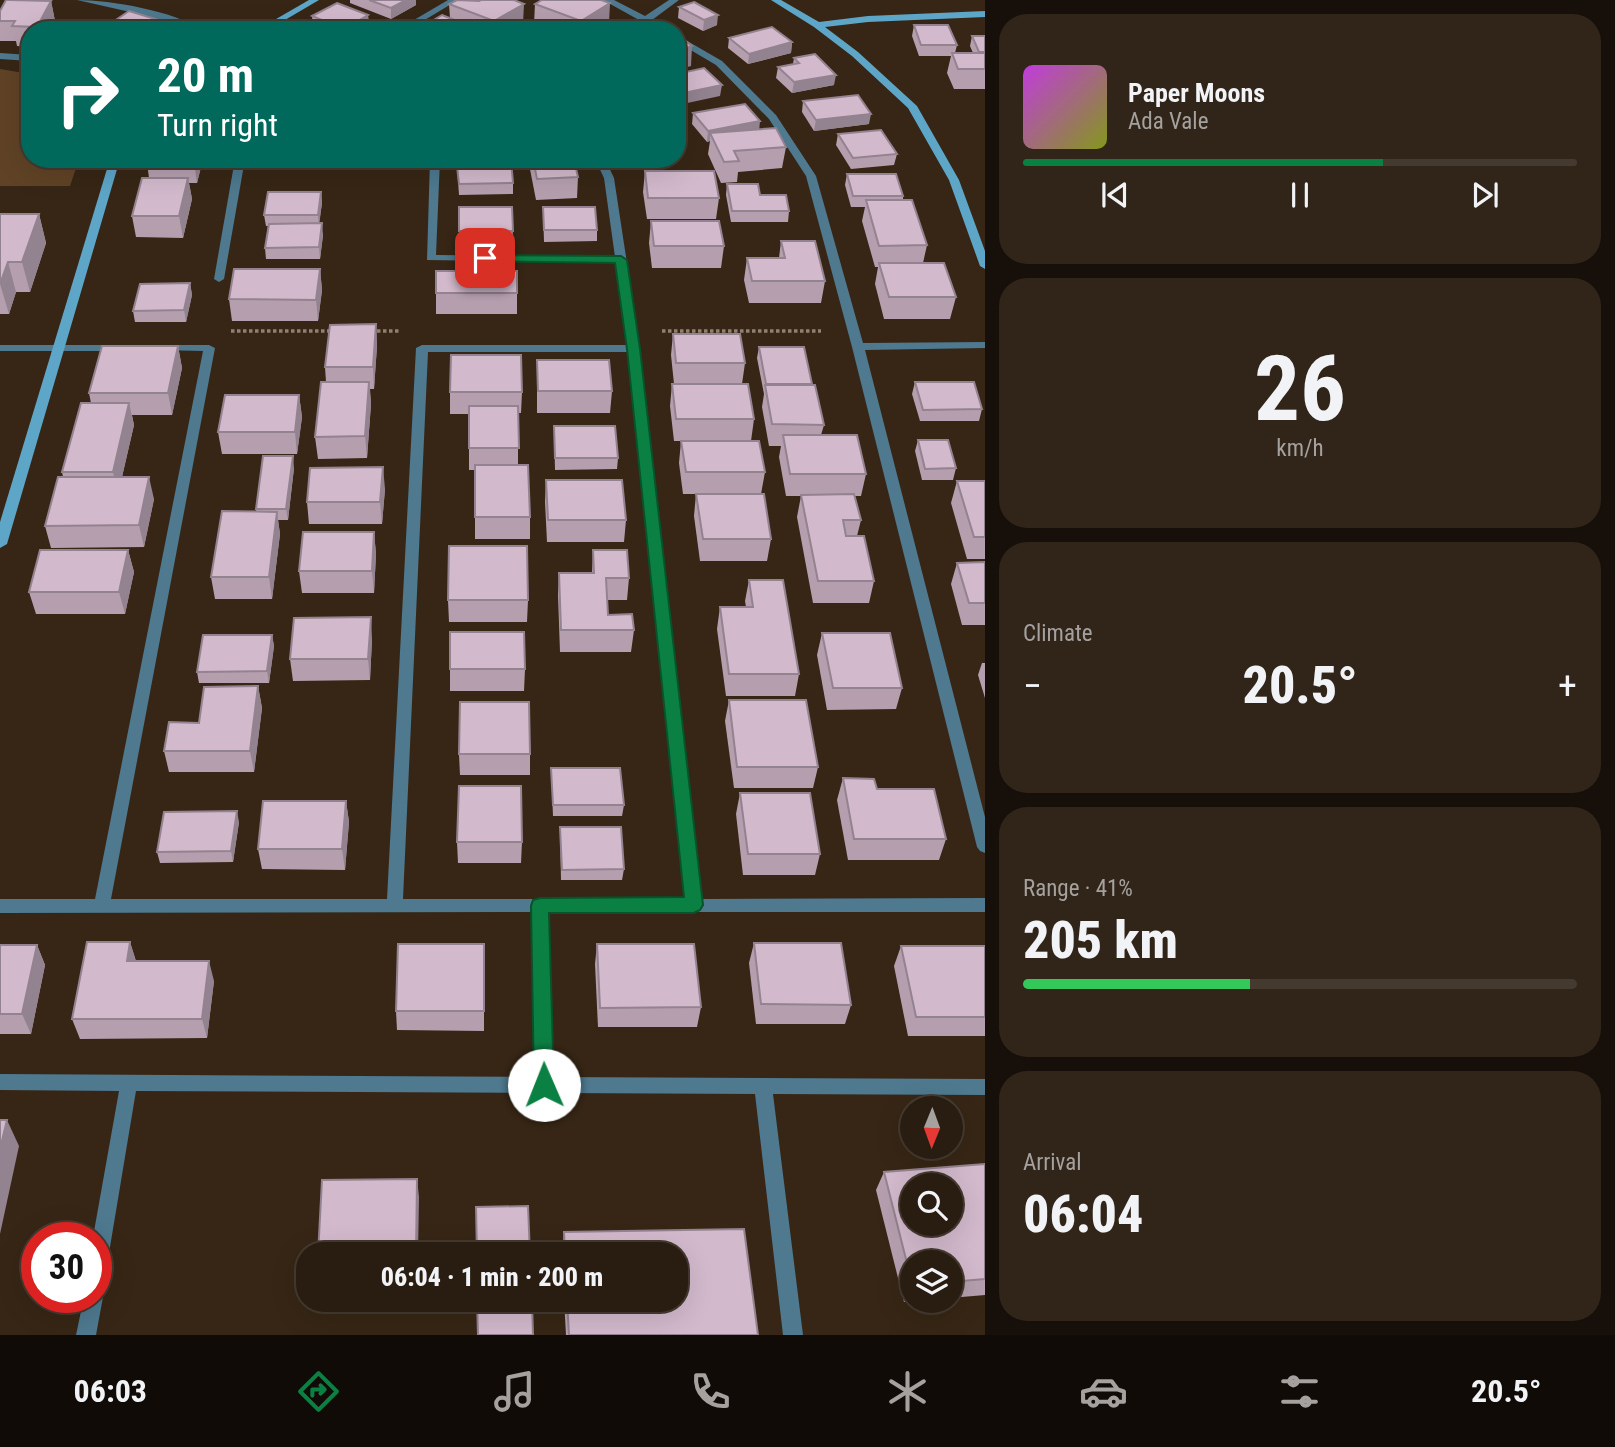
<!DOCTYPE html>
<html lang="en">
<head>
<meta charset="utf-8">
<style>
  body { margin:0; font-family:"Roboto Condensed",sans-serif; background:#312519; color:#f1f3f6; height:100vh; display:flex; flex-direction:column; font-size:26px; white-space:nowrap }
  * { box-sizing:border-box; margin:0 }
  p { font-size:23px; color:#a5a19f }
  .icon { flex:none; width:38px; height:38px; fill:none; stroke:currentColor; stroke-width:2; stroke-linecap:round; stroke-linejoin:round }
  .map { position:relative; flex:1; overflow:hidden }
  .panel { display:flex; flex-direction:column; gap:14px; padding:14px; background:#170f09; width:630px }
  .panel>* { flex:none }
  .banner { position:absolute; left:21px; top:21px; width:665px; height:147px; border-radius:28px; box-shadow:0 7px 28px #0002,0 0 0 2px #453a30; background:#00695c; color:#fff; overflow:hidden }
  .needle { width:46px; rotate:181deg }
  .controls { position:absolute; left:900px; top:1096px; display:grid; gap:14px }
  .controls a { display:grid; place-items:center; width:63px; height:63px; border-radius:50%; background:#291c10; box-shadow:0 7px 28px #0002,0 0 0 2px #453a30; font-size:35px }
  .speed { position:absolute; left:21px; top:1222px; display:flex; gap:14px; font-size:35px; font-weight:700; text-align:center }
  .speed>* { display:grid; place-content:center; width:91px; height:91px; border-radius:50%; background:#291c10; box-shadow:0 7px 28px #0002,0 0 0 2px #453a30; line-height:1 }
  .speed .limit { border:10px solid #d22; background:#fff; color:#111 }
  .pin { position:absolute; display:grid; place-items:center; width:60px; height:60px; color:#fff; margin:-30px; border-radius:14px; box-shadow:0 4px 10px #0006 }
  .me { position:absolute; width:77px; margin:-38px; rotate:359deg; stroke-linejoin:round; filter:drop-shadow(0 0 5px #0008) }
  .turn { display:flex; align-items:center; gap:24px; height:147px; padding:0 21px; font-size:32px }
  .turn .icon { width:91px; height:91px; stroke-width:2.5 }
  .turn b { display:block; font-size:49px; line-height:60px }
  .big { font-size:52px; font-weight:800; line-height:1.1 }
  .panel .card { flex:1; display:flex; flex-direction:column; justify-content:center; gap:10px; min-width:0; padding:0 24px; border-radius:28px; background:#312519 }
  .panel .dial { align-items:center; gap:0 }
  .dial b { font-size:91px; line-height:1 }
  .song { display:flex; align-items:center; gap:21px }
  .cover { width:84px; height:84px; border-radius:10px; background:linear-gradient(135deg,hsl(290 70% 55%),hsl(70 70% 35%)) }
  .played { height:7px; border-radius:4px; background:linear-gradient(90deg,#0b8043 65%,#453a30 65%) }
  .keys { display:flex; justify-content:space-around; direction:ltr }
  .heat { display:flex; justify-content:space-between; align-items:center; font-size:38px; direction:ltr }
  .charge { height:10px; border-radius:5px; background:linear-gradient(90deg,#34c759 41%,#453a30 0) }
  .trip { position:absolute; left:296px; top:1242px; width:392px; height:70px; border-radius:28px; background:#291c10; box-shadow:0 7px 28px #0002,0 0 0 2px #453a30; font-weight:800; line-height:70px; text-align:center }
  .dock { display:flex; height:112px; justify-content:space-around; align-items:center; background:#100b06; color:#a5a19f }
  .dock .icon { width:49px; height:49px }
  .dock .current { color:#0b8043 }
  .dock b { font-size:32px; color:#f1f3f6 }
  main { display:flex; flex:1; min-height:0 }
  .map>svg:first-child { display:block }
  .green { fill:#604326 }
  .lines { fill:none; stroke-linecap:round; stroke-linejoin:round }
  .path { stroke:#8f8073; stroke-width:3.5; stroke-dasharray:3.5 2.5; stroke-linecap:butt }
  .street { fill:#4e798f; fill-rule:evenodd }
  .secondary { fill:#5da6c8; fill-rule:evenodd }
  .wall { fill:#b59faf }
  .shaded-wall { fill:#93828f }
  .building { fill:#d2b9cc; stroke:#93828f; stroke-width:2; fill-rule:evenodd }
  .route { fill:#0b8043; stroke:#07532c; stroke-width:2 }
</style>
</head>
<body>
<main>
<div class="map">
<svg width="985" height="1335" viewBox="0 0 985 1335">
  <rect width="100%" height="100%" fill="#372615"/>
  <path class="green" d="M0 69 30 74V159H79L70 186H0Z"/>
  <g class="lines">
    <g class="path">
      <path d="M231 331H335"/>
      <path d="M371 331H401"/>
      <path d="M662 331H821"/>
    </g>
    <g class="street">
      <path d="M77 0C111 0 174 11 202 30H189L139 14Z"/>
      <path d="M448 0H458L408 30H397Z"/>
      <path d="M603 0H614L645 16 669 0H679L652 20 668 30H657L646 24 637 30H627L639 20Z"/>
      <path d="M677 35 722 61 776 115 816 176 863 343 985 342V348L865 350 985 817V853L980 851 977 847 852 347 806 176 769 119 716 65 677 42Z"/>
      <path d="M0 53 30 55V61L0 59Z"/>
      <path d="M235 159H245L224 279 219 282 214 279Z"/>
      <path d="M430 159H440L436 255 615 257 604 178 595 159H605L614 178 640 349 700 899 985 898V912H548L552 1077 985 1079V1095L773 1094 803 1335H783L755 1094 136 1091 105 1277 103 1284 96 1286V1237H93L119 1091 0 1090V1074L535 1077 532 912 0 913V899H95L203 351 158 350V346L162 345H209L215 348 111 899H387L416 348 422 345H628L616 263 427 260ZM428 352H629L684 899H403Z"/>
      <path d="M0 345H118L124 348 118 351H0Z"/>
      <path d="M96 1289 100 1290 103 1297 96 1335H76L84 1297H96Z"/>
    </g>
    <g class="secondary">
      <path d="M309 0H319L268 30H257Z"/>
      <path d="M771 0H781L819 22 868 16 985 11V17L868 22 825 27 858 52 917 106 959 180 985 251V269L980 266 949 180 908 108 852 56 814 27Z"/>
      <path d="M110 159H120L7 544 0 548V522Z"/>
    </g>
  </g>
  <g class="wall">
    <path d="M350 0H416V5L391 19 350 3Z"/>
    <path d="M51 1 55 21 50 30H30V47L17 46 16 41H0V11Z"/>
    <path d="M449 4 523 24 513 30H432V21L450 18Z"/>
    <path d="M535 4 609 23 599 30H550L534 24Z"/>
    <path d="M679 7 717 25 703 31 678 18Z"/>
    <path d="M368 15 369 26 361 30H322L313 26 312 16Z"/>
    <path d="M914 25 957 45 955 53H973L970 46 972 36H985V89H954L947 73 951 56H919L912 36Z"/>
    <path d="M729 38 792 42 791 53 748 64 728 48Z"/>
    <path d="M794 58 834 85 792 93 776 78 778 67 793 64Z"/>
    <path d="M803 101 869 124 814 131 802 112Z"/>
    <path d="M693 113 759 130 786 147 782 168 738 172 737 182 721 183 708 154 710 141 707 142 692 124Z"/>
    <path d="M838 134 897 154 894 165 851 169 836 145Z"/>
    <path d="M148 159H203L197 183H189L192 199 183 238 136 237 132 216 149 178 147 163Z"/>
    <path d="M261 159H330L329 169H263Z"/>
    <path d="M528 159H570L578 177 577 198 536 200Z"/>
    <path d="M457 166H471L513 183V194L459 195Z"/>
    <path d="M645 171 719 198 716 219H647L643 192Z"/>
    <path d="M847 174 903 196V200L927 245 923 263 956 297 950 319H884L875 284 878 267H875L862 221 865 207H851L845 185Z"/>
    <path d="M727 184 760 195 789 211 788 222H731L726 195Z"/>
    <path d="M321 192 322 203 319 223 323 235 320 259H266L265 248 268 226H266L264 215Z"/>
    <path d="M459 207H512L513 242H459Z"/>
    <path d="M543 207 597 230V241L544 242Z"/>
    <path d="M0 214H39L46 243 30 292H16L9 314H0Z"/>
    <path d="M651 221 724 246 721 268H652L649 243Z"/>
    <path d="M781 241 825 281 821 303H749L744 280 747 258H779Z"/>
    <path d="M320 269 322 290 318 321H232L229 299Z"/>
    <path d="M517 271V314H436V293Z"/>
    <path d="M190 283 192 295 186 322H135L133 311Z"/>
    <path d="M376 324 377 346 374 389H370L371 404 367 458 318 459 315 437 326 382 325 367Z"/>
    <path d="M673 334 745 363 742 384 754 419 751 441H674L670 406 672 384H674L671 355Z"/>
    <path d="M178 346 182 368 172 415H132L134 425 122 477 154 499 144 547 51 548 45 526 63 477 62 472 91 403 89 393Z"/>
    <path d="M759 347 812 384 824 425 821 435 866 474 861 496H855L861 520 857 536 874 581 869 603H813L797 517 801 496H786L779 457 781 446H769L762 407 764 394 757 358Z"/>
    <path d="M537 360 612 391 610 413H537Z"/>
    <path d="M915 382 982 409 979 421H920L912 394Z"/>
    <path d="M450 392H522L521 413H518V465L530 517V539H475V470H469V414H450Z"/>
    <path d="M299 395 302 417 297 454H222L218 432Z"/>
    <path d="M554 426 618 458 617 469 555 470Z"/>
    <path d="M918 440 956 468 953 480H922L915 451Z"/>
    <path d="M681 441 765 472 761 494H683L679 463Z"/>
    <path d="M294 468 288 520H278L280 534 272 599H215L211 577 256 512V509Z"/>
    <path d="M546 480 626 520 624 542H547L545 502Z"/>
    <path d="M957 481H985V559H967L951 503Z"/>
    <path d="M385 489 382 524H309L307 502Z"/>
    <path d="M696 494 771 539 767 561H700L694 516Z"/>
    <path d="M374 532 376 554 374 593H302L299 571Z"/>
    <path d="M128 550 134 572 125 614H36L29 592Z"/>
    <path d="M593 550 629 578 627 600H607L608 615 634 630 631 652H560L558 595 559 573H592Z"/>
    <path d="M985 562V625H962L951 584 957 563Z"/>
    <path d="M749 580 799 674 795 696H726L717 629 720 607H746L745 601Z"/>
    <path d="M448 600H528L527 622H449Z"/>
    <path d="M822 633 902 688 896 709 827 710 817 655Z"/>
    <path d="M272 635 274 646 269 683H199L197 672Z"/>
    <path d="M372 639 370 680 293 681 290 659Z"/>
    <path d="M982 663H985V698L978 675Z"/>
    <path d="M450 669H525L524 691H450Z"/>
    <path d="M258 686 262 708 254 772H169L164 751 199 723Z"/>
    <path d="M729 700 818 767 813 788H734L725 721Z"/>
    <path d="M459 754H530V775H460Z"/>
    <path d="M551 768 624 805 622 816H553Z"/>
    <path d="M843 778 877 789 946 839 939 860H848L837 800Z"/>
    <path d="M740 793 820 854 815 875H743L736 814Z"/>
    <path d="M346 801 349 822 345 870 262 869 258 849Z"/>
    <path d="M239 822 233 862 160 863 157 852Z"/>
    <path d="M560 827 624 869 622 880H561Z"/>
    <path d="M457 842H522L521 863H458Z"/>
    <path d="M130 942 136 961 214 981 207 1038 80 1039 72 1019Z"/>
    <path d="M754 943 851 1005 845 1024H756L749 963Z"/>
    <path d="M484 944V1031L397 1030 396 1011Z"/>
    <path d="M597 944 701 1007 697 1027H598L595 964Z"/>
    <path d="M0 945H37L45 965 31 1034H0Z"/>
    <path d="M901 946H985V1036H908L894 966Z"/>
    <path d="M985 1164V1295L950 1298V1262H912V1300H920L904 1302 876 1190 884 1172Z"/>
    <path d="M744 1229 758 1335H566L564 1300H676V1255H562L564 1232Z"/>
  </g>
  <g class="shaded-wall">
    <path d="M406 0H416V5L391 19V8Z"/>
    <path d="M51 1 55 21 50 30H38L37 27Z"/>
    <path d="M610 3 609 23 599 30H581V21Z"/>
    <path d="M524 4 523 24 513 30H494V21Z"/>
    <path d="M368 15 369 26 361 30H344V29Z"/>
    <path d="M718 15 717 25 703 31 704 20Z"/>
    <path d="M172 24 173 30H163Z"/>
    <path d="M792 42 791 53 748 64 749 54Z"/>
    <path d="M692 46 691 66 677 70V50Z"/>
    <path d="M836 75 834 85 792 93 794 82Z"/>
    <path d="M722 85 720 96 678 105 679 94Z"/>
    <path d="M677 113H679L677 134Z"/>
    <path d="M871 114 869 124 814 131 816 120Z"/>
    <path d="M760 121 759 132 710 133V141L707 142 708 131Z"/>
    <path d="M195 159H203L197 183 194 162Z"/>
    <path d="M188 178 192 199 183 238 179 216Z"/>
    <path d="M321 192 322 203 319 226 318 215Z"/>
    <path d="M39 214 46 243 30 292 22 262Z"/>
    <path d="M322 223 323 235 320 259 319 247Z"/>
    <path d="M8 262 16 292 9 314 0 284Z"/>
    <path d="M320 269 322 290 318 321 316 300Z"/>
    <path d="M190 283 192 295 186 322 184 310Z"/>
    <path d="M376 324 377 346 374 389 373 367Z"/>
    <path d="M178 346 182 368 172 415 168 393Z"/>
    <path d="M369 382 371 404 367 458 365 436Z"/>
    <path d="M299 395 302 417 297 454 295 432Z"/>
    <path d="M129 403 134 425 118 494 113 472Z"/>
    <path d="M293 456 294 468 288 520 286 509Z"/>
    <path d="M383 467 385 489 382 524 380 502Z"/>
    <path d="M149 477 154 499 144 547 139 525Z"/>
    <path d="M277 512 280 534 272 599 269 577Z"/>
    <path d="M374 532 376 554 374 593 372 571Z"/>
    <path d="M128 550 134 572 125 614 119 592Z"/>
    <path d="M371 617 372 639 370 680 368 659Z"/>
    <path d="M272 635 274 646 269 683 267 671Z"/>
    <path d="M258 686 262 708 254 772 250 751Z"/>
    <path d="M346 801 349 822 345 870 342 849Z"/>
    <path d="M237 811 239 822 233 862 231 851Z"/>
    <path d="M130 942 136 962 127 961Z"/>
    <path d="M37 945 45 965 31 1034 22 1014Z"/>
    <path d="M209 961 214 981 207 1038 202 1019Z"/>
    <path d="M7 1120 19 1146 0 1234V1149Z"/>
    <path d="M417 1179 419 1197 418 1255H416Z"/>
  </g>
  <g class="building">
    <path d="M6 0H10L51 1 37 27 12 26 15 21H0V11Z"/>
    <path d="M369 0H406L391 8Z"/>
    <path d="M457 0 479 1 481 0H514L524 4 494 21 449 4Z"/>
    <path d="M542 0H601L610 3 581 21 535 4Z"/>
    <path d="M694 2 718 15 704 20 679 7Z"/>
    <path d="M337 3 368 15 344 29 312 16Z"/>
    <path d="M129 11 172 24 163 30H101Z"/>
    <path d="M442 15 480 30H441L447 26 432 21Z"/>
    <path d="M914 25H948L957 45H921Z"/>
    <path d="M302 26 310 30H296Z"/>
    <path d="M669 27 672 30H659Z"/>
    <path d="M772 27 792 42 749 54 729 38Z"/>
    <path d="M677 34 692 46 677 50Z"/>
    <path d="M972 36H985V52H979Z"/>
    <path d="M952 53H985V69H958Z"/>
    <path d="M815 54 836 75 794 82 778 67 799 63 794 58Z"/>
    <path d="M704 68 722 85 679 94 677 93V74Z"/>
    <path d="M858 95 871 114 816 120 803 101Z"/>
    <path d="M745 104 760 121 708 131 693 113Z"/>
    <path d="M776 128 786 147 734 151 739 161 724 162 710 133Z"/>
    <path d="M881 130 897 154 853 158 838 134Z"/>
    <path d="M148 159H195L194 162 147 163Z"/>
    <path d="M471 159H511L513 183 459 184 457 166H472Z"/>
    <path d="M533 159 574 160 578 177 537 179Z"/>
    <path d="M645 171H714L719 198H648Z"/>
    <path d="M847 174H896L903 196H853Z"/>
    <path d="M142 178H188L179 216H132Z"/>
    <path d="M727 184H758L760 195H786L789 211H732Z"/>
    <path d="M268 192H321L318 215H264Z"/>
    <path d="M866 200H912L927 245 879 246Z"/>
    <path d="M459 207H512L513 231H459Z"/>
    <path d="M543 207H595L597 230H544Z"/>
    <path d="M0 214H39L22 262H8L0 284Z"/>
    <path d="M651 221H719L724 246H654Z"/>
    <path d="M322 223 319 247 265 248 269 224Z"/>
    <path d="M781 241H815L825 281H752L747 258H785Z"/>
    <path d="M879 263H944L956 297H889Z"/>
    <path d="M234 269H320L316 300 229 299Z"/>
    <rect x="436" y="271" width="81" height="22"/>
    <path d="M190 283 184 310 133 311 140 284Z"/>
    <path d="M376 324 373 367H325L330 325Z"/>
    <path d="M673 334H740L745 363H676Z"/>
    <path d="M102 346H178L168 393H89Z"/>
    <path d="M759 347H804L812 384H766Z"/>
    <path d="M451 355H521L522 392H450Z"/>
    <path d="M537 360H609L612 391H538Z"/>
    <path d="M321 382H369L365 436 315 437Z"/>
    <path d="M915 382H974L982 409 923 410Z"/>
    <path d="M672 384H748L754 419H676Z"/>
    <path d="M765 385H815L824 425 772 424Z"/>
    <path d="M225 395H299L295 432H218Z"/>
    <path d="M81 403H129L113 472H62Z"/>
    <path d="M469 406H518L519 448H469Z"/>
    <path d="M554 426H615L618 458H555Z"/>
    <path d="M783 435H857L866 474H790Z"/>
    <path d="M918 440H948L956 468 925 469Z"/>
    <path d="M681 441H759L765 472H686Z"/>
    <path d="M263 456H293L286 509H256Z"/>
    <path d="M475 465H528L530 517H475Z"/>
    <path d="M383 467 380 502H307L310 468Z"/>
    <path d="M58 477H149L139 525 45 526Z"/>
    <path d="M546 480H622L626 520H548Z"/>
    <path d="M957 481H985V537H974Z"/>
    <path d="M696 494H764L771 539H703Z"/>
    <path d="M854 494 861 520H843L846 536H864L874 581H818L801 495Z"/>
    <path d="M222 511 277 512 269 577H211Z"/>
    <path d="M303 532H374L372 571H299Z"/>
    <path d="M449 546H527L528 600H448Z"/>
    <path d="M40 550H128L119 592H29Z"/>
    <path d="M593 550H627L629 578H606L608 615 632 614 634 630H561L559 573H594Z"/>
    <path d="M985 562V603H969L957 563Z"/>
    <path d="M749 580H783L799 674H729L720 607H753Z"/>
    <path d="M371 617 368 659H290L294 618Z"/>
    <path d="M450 632H524L525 669H450Z"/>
    <path d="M822 633H890L902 688H833Z"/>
    <path d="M203 635H272L267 671 197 672Z"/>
    <path d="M258 686 250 751H164L169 722 199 723 204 687Z"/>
    <path d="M729 700H806L818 767H737Z"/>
    <path d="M460 702H529L530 754H459Z"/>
    <path d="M551 768H620L624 805H553Z"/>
    <path d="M843 778 874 779 877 789H934L946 839H854Z"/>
    <path d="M459 786H521L522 842H457Z"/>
    <path d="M740 793H810L820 854H748Z"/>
    <path d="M263 801H346L342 849H258Z"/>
    <path d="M237 811 231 851 157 852 164 812Z"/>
    <path d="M560 827H621L624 869 562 870Z"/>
    <path d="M87 942H130L127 961H209L202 1019H72Z"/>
    <path d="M754 943H841L851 1005 761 1004Z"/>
    <path d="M398 944H484V1011H396Z"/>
    <path d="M597 944H694L701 1007 600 1008Z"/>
    <path d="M0 945H37L22 1014H0Z"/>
    <path d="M901 946H985V1017H916Z"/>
    <path d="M0 1120H7L0 1149Z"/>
    <path d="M985 1164V1279L950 1282V1262H912V1283L884 1172ZM912 1185H950V1223H912Z"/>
    <path d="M417 1179 416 1255H318L322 1180Z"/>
    <path d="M528 1206 530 1255H477L476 1207Z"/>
    <path d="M744 1229 758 1335H569L567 1300H676V1255H565L564 1232Z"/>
    <path d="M477 1300H532L533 1335H478Z"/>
  </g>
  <path class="route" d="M485 255 621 256 627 260 640 349 703 905 700 910 694 913H549L554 1085 551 1091 544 1094 537 1091 534 1085 531 906 533 900 540 898 684 897 627 349 615 263 481 261 479 258Z"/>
</svg>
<div class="controls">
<a><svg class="needle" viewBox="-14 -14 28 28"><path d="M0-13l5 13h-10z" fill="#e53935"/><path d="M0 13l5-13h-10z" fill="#a5a19f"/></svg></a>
<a><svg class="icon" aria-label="search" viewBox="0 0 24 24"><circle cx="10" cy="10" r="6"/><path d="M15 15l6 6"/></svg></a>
<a><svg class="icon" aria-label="layers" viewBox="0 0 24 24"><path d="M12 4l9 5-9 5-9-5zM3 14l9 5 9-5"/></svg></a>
</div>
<div class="speed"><div class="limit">30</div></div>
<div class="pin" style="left:485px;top:258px;background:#d93025"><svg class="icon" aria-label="arrive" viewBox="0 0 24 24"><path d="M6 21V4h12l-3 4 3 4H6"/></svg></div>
<svg class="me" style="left:544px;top:1085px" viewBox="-20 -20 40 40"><circle r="19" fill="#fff"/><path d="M0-13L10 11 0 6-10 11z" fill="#0b8043"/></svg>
<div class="trip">06:04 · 1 min · 200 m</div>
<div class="banner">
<div class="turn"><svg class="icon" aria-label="right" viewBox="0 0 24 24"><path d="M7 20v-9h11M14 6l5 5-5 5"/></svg><div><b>20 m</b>Turn right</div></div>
</div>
</div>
<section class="panel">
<div class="card">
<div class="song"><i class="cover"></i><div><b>Paper Moons</b><p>Ada Vale</p></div></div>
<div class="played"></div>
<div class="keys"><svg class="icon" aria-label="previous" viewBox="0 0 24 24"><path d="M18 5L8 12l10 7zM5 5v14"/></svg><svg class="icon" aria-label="pause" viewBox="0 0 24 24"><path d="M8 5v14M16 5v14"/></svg><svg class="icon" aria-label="next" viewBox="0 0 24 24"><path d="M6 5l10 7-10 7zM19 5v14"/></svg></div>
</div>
<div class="card dial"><b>26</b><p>km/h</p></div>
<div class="card"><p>Climate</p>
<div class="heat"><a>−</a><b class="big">20.5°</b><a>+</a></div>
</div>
<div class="card"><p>Range · 41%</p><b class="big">205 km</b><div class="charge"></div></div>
<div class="card"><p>Arrival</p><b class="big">06:04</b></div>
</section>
</main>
<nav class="dock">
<b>06:03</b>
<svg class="icon current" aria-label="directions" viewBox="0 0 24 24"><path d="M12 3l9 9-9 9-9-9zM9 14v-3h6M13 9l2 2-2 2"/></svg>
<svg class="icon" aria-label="music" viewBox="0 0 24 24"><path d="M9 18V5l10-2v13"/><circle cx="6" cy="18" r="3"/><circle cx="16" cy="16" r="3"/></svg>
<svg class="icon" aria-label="phone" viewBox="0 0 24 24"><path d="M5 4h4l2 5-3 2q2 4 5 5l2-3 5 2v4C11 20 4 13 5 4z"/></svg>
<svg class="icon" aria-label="climate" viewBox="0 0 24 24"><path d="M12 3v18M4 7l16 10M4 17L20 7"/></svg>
<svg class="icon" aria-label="car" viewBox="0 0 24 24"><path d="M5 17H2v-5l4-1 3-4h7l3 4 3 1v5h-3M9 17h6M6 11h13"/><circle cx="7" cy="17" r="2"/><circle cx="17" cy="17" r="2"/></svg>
<svg class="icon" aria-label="filters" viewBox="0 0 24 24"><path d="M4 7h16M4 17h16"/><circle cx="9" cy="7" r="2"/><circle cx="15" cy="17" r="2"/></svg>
<b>20.5°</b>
</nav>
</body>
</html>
